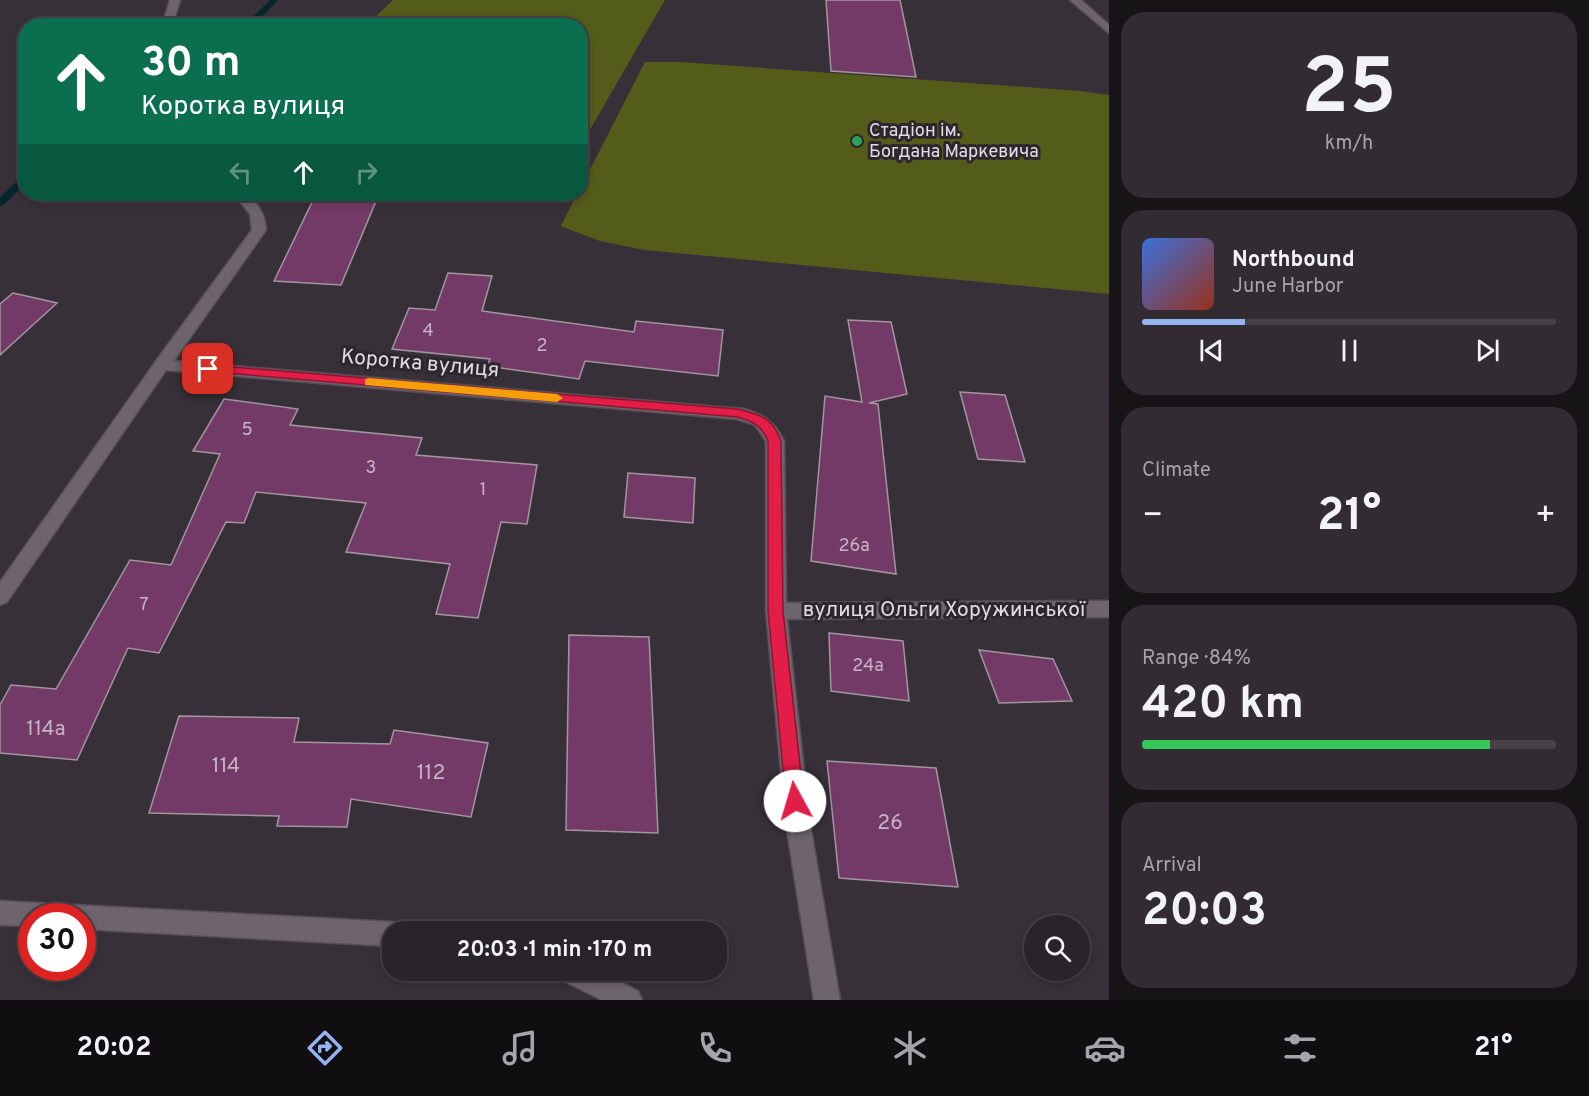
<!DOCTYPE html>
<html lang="en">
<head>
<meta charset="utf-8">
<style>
  body { margin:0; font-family:Overpass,sans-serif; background:#322c32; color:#f1f3f6; height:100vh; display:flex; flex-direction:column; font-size:22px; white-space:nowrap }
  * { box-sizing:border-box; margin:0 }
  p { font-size:20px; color:#a5a4a8 }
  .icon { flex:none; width:33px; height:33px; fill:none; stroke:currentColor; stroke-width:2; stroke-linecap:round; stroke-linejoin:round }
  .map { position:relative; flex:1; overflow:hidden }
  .side { display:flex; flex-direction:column; gap:12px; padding:12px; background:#171417; width:480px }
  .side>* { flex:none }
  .guide { position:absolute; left:18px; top:18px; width:570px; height:183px; border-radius:24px; box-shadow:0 3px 9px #0003,0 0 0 2px #464147; background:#0b6e4f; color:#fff; overflow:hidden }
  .controls { position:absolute; left:1024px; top:915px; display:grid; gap:12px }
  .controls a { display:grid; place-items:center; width:66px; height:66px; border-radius:50%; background:#2a242a; box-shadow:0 3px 9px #0003,0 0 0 2px #464147; font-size:30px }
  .speed { position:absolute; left:18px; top:903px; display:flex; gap:12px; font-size:30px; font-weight:700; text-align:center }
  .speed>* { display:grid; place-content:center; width:78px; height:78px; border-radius:50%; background:#2a242a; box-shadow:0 3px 9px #0003,0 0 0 2px #464147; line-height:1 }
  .speed .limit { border:9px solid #d22; background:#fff; color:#111 }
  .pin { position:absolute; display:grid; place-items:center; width:51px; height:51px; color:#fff; margin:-26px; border-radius:12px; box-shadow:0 3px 9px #0006 }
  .me { position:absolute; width:66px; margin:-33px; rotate:354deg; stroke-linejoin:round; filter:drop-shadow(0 0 4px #0008) }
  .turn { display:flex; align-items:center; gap:21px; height:126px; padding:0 24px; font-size:27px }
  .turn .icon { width:78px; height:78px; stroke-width:2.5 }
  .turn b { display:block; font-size:42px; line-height:51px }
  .lanes { display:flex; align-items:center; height:57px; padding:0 24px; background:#0003; justify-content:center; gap:30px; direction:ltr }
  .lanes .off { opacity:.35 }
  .big { font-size:45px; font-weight:700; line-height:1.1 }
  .side .tile { flex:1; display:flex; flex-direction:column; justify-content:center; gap:9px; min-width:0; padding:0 21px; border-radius:24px; background:#322c32 }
  .side .dial { align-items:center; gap:0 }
  .dial b { font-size:78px; line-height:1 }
  .song { display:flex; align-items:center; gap:18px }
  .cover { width:72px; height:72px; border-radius:9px; background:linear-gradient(135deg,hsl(220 70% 55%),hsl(10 70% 35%)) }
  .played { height:6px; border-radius:3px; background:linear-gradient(90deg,#95b2f1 25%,#464147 25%) }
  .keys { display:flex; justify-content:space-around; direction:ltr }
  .heat { display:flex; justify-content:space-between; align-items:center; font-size:33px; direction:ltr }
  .charge { height:9px; border-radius:4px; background:linear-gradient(90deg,#34c759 84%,#464147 0) }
  .trip { position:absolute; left:382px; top:921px; width:345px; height:60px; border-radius:24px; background:#2a242a; box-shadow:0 3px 9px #0003,0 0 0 2px #464147; font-weight:700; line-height:60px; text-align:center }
  .tabs { display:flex; height:96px; justify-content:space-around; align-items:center; background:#110e11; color:#a5a4a8 }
  .tabs .icon { width:42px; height:42px }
  .tabs .active { color:#95b2f1 }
  .tabs b { font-size:27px; color:#f1f3f6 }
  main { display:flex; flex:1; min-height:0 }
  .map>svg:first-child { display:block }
  .green { fill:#545c1a }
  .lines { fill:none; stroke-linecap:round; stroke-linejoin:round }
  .stream { fill:#04262d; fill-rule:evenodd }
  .building { fill:#733a67; stroke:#a1969e; stroke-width:1.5 }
  .lane-casing { stroke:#554f55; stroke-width:3 }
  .street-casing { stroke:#554f55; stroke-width:3 }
  .secondary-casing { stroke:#554f55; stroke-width:3 }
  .lane { fill:#6d646d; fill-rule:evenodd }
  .street { fill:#6d646d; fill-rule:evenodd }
  .secondary { fill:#6d646d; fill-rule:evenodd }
  .route { fill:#e11d48; stroke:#92132f; stroke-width:1.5 }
  .slow { fill:#f59e0b }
  .leisure-dot { fill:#2e9e5b; stroke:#2e262e; stroke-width:2 }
  .labels { text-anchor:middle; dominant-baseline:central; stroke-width:6; stroke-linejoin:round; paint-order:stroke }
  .far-poi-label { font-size:18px; fill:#e1dce1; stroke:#2e262e; text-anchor:start }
  .number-label { font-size:18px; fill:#c6b4c2 }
  .street-label { font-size:21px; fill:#e1dce1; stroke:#2e262e }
  .near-number-label { font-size:21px; fill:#c6b4c2 }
</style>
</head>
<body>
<main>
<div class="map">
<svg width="1109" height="1000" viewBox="0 0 1109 1000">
  <rect width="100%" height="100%" fill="#383038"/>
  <g class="green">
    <path d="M393 0H665L581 145 580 26 367 25Z"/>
    <path d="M645 62H681L1080 91 1109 95V294L644 250 600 241 563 227 561 226 577 194H580L581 187Z"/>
  </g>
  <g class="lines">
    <g class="stream">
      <path d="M270 0H278L253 26H244Z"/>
      <path d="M26 173V182L4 205 0 206V197Z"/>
    </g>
  </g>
  <g class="building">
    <path d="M826 0H900L916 77 831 71Z"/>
    <path d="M316 194H379L341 285 274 281Z"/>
    <path d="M448 273 492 276 482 311 634 332 636 321 723 330 718 376 585 361 579 379 487 366 490 359 392 349 409 308 435 310Z"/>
    <path d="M13 293 57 303 0 355V304Z"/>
    <path d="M848 320 891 322 907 394 869 403 878 404 896 574 811 561 825 396 862 402Z"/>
    <path d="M960 392 1005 395 1025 462 978 459Z"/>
    <path d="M224 399 298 409 290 425 422 438 416 455 537 465 527 524 501 522 478 618 436 614 450 564 346 552 366 503 256 492 244 523 226 522 159 653 128 648 77 760 0 753V705L11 685 56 689 130 560 171 565 220 454 193 451Z"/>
    <path d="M628 473 695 478 693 523 624 517Z"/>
    <path d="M829 633 903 641 909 701 831 691Z"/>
    <path d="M569 635 649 637 658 833 566 830Z"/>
    <path d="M979 650 1053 659 1072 701 999 703Z"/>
    <path d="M179 716 299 718 294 742 390 744 394 730 488 743 471 817 351 799 347 827 277 826 279 816 149 813Z"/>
    <path d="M827 761 936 768 958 887 839 878Z"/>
  </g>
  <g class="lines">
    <g class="lane-casing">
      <g id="lane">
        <path d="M170 0H180L172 26H162Z"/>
        <path d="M234 194H247C258 204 265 214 266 230L168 369H156L154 365 156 361 252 230 250 214Z"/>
      </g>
    </g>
    <g class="street-casing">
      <g id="street">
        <path d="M1070 0H1081L1109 25V33Z"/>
        <path d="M162 360 744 409C764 415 775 422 784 441L786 603 1109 601V617L787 619 810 824 840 1000H814L786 824 766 611V441L755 425 737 419 166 370 7 602 0 605V582L156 361Z"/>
      </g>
    </g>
    <g class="secondary-casing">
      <g id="secondary">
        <path d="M0 901 393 922 402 925 404 932H393V946L82 929V916H32V926L0 925Z"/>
        <path d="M556 970H597L638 991 642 1000H602L560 979Z"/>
      </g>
    </g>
    <use href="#lane" class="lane"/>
    <use href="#street" class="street"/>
    <use href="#secondary" class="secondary"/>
  </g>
  <path class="route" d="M208 365 737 409C761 415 772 417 781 441L783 611 804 801 801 806 795 809 789 806 786 801 768 611V441C762 426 753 421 737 417L203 371V366Z"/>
  <path class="slow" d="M369 378 557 394 563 398 557 402 365 385V379Z"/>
  <circle class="leisure-dot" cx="857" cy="141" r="6"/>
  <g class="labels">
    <g class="far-poi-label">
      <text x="869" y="131">Стадіон ім.<tspan x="869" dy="21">Богдана Маркевича</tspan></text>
    </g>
    <g class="number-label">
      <text x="428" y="331">4</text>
      <text x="542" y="346">2</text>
      <text x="247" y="430">5</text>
      <text x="371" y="468">3</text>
      <text x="483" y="490">1</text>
      <text x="854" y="546">26а</text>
      <text x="144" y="605">7</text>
      <text x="868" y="666">24а</text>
    </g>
    <g class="street-label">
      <text transform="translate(420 364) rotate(5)">Коротка вулиця</text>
      <text x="944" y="610">вулиця Ольги Хоружинської</text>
    </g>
    <g class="near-number-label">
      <text x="46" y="729">114а</text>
      <text x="226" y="766">114</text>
      <text x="431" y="773">112</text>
      <text x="890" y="823">26</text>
    </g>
  </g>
</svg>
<div class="controls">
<a><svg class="icon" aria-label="search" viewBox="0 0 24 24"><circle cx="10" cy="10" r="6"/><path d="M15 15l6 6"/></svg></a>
</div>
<div class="speed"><div class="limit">30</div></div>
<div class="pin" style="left:208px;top:369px;background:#d93025"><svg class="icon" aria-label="arrive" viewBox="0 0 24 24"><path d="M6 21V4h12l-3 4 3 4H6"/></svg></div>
<svg class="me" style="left:795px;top:801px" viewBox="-20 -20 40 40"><circle r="19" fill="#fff"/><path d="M0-13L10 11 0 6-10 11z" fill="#e11d48"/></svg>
<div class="trip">20:03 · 1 min · 170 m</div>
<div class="guide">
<div class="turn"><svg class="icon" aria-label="ahead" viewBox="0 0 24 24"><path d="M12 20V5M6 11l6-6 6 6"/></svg><div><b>30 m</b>Коротка вулиця</div></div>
<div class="lanes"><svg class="icon off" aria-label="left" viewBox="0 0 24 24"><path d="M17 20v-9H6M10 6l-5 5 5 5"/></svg><svg class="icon" aria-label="ahead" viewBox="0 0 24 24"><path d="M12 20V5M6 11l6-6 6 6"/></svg><svg class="icon off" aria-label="right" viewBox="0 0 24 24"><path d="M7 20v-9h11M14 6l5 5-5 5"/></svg></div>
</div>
</div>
<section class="side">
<div class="tile dial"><b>25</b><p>km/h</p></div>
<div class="tile">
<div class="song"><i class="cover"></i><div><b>Northbound</b><p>June Harbor</p></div></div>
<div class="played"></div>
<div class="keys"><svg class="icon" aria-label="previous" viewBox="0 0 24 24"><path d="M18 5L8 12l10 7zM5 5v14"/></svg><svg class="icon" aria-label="pause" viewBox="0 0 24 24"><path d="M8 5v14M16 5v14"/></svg><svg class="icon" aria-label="next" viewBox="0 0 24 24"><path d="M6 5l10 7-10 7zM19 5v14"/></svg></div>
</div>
<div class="tile"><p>Climate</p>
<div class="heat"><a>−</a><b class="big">21°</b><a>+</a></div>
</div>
<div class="tile"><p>Range · 84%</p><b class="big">420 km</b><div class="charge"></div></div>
<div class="tile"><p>Arrival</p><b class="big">20:03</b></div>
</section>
</main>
<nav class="tabs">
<b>20:02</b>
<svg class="icon active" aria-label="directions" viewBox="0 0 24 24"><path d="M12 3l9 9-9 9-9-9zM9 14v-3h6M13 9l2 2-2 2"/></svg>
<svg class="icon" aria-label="music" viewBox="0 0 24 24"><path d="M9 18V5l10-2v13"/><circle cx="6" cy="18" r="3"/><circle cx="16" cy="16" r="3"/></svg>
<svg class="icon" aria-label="phone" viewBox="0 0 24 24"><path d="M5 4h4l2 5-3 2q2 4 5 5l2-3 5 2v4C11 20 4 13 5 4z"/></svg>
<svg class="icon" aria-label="climate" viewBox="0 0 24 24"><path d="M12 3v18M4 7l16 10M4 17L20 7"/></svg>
<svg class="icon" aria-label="car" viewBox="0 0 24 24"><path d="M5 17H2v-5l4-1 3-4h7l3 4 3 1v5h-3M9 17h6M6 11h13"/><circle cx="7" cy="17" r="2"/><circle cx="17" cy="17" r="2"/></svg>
<svg class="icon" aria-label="filters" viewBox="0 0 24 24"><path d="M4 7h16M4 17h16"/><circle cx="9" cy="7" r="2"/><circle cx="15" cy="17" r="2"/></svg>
<b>21°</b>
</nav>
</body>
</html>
